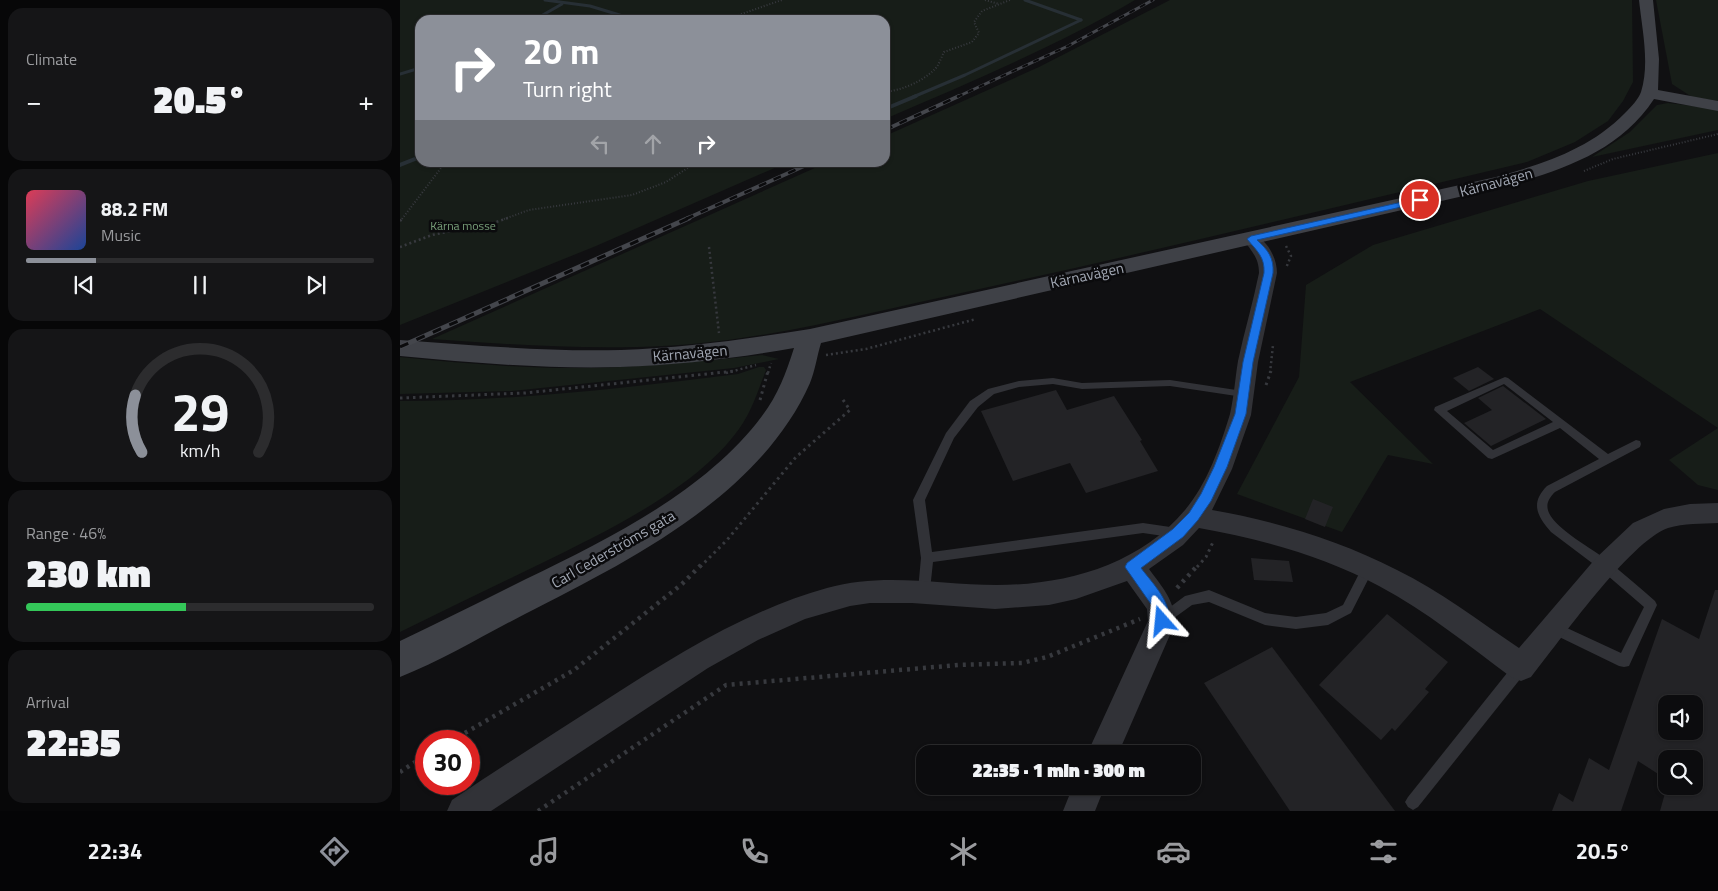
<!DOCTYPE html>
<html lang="en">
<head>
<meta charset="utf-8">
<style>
  body { margin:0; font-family:"Titillium Web",sans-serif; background:#151517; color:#f1f3f6; height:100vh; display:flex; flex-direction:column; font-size:19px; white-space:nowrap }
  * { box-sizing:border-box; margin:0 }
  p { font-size:16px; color:#9a9b9e }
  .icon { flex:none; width:28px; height:28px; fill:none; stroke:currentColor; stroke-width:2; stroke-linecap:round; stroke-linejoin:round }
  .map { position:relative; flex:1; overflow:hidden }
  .panel { display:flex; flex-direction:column; gap:8px; padding:8px; background:#070708; width:400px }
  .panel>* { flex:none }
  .top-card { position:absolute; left:15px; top:15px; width:475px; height:152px; border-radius:15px; box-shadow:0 1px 4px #0004,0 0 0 1px #2c2c2e; background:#8c9099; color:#fff; overflow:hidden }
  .controls { position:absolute; left:1258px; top:695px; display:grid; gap:10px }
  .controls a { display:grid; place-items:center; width:45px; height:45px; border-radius:10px; background:#0c0c0e; box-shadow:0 1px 4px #0004,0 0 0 1px #2c2c2e; font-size:25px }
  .speed { position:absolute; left:15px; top:730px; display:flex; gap:10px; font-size:25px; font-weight:700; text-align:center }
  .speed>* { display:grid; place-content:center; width:65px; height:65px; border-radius:50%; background:#0c0c0e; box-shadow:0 1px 4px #0004,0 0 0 1px #2c2c2e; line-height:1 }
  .speed .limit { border:8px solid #d22; background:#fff; color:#111 }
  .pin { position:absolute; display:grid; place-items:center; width:42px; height:42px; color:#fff; margin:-21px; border:2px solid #fff; border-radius:50%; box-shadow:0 1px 5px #0007 }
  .me { position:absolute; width:55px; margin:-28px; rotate:342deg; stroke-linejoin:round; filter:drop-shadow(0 0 4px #0008) }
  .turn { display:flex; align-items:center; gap:18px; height:105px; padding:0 25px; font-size:22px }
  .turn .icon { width:65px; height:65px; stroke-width:2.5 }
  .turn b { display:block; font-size:35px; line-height:42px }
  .lanes { display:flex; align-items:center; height:48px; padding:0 25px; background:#0003; justify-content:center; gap:25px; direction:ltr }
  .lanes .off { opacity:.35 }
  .big { font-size:38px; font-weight:800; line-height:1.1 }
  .panel .card { flex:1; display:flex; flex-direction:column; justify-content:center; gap:8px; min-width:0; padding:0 18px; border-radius:15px; background:#151517 }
  .panel .dial { align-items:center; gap:0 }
  .dial svg { height:130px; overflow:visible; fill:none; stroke:#2c2c2e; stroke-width:7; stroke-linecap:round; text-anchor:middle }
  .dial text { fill:#f1f3f6; stroke:none }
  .song { display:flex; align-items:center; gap:15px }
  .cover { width:60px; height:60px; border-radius:8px; background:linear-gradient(135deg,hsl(350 70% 55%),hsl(220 70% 35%)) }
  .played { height:5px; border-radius:2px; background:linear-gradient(90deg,#8c9099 20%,#2c2c2e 20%) }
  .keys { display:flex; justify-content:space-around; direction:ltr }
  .heat { display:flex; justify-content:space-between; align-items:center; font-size:28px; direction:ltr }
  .charge { height:8px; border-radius:4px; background:linear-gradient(90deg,#34c759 46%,#2c2c2e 0) }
  .trip { position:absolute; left:516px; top:745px; width:285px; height:50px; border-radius:15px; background:#0c0c0e; box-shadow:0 1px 4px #0004,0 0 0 1px #2c2c2e; font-weight:800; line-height:50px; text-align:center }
  .tab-bar { display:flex; height:80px; justify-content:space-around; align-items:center; background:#050506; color:#9a9b9e }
  .tab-bar .icon { width:35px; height:35px }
  .tab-bar .current { color:#8c9099 }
  .tab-bar b { font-size:22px; color:#f1f3f6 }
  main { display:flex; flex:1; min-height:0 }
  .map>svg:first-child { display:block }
  .green { fill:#171d18 }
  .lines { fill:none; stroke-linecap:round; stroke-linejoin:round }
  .stream-far1 { stroke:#272f35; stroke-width:3 }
  .stream { stroke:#272f35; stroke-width:4 }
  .building { fill:#232326; fill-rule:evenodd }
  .path-far3 { stroke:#37393e; stroke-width:2; stroke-dasharray:1 2; stroke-linecap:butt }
  .path-far2 { stroke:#37393e; stroke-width:2.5; stroke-dasharray:2 3; stroke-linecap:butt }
  .path-far1 { stroke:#37393e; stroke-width:3; stroke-dasharray:2.5 4; stroke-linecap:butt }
  .path { stroke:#37393e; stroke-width:4.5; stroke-dasharray:3 5; stroke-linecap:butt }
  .lane { fill:#313237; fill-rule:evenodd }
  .street { fill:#313237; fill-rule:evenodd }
  .secondary { fill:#3f4147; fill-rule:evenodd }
  .rail-far2-casing { stroke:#44464c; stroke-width:3 }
  .rail-far1-casing { stroke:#44464c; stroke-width:4 }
  .rail-casing { stroke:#44464c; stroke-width:5 }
  .rail-far2 { stroke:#0b0b0d; stroke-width:2; stroke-dasharray:6; stroke-linecap:butt }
  .rail-far1 { stroke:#0b0b0d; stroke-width:2.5; stroke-dasharray:8; stroke-linecap:butt }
  .rail { stroke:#0b0b0d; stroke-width:3; stroke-dasharray:9; stroke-linecap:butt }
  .route { fill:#1a73e8; stroke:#114b97 }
  .labels { text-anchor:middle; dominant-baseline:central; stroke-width:5; stroke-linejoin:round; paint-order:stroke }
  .far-park-label { font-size:12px; fill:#789f79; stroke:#0b0b0d }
  .street-label { font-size:15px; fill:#a1a7b3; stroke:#0b0b0d }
</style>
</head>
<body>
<main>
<section class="panel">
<div class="card"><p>Climate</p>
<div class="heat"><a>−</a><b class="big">20.5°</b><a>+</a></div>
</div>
<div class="card">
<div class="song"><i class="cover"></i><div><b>88.2 FM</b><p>Music</p></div></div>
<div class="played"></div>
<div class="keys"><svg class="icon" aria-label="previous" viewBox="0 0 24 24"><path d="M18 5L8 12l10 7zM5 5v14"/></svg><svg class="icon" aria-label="pause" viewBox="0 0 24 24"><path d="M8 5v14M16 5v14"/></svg><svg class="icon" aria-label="next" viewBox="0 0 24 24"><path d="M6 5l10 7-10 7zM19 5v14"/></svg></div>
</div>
<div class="card dial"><svg viewBox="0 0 100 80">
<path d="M14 69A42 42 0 1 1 86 69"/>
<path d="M14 69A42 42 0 0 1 10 34" stroke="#8c9099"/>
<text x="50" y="56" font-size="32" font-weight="700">29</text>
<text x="50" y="72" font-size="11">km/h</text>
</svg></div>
<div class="card"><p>Range · 46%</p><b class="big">230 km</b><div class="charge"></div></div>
<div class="card"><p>Arrival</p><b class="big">22:35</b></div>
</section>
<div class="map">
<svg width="1318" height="811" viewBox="0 0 1318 811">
  <rect width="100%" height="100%" fill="#101012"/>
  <g class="green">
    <path d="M0 0H735C655 47 570 82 485 119V20H20V162L386 163 196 246 0 325Z"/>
    <path d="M770 0H1232L1233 82 1223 101 1208 121 1175 142 1127 162C943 205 760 250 575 290 494 307 411 329 328 340 229 353 131 346 32 339L426 163 485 162V136L639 67Z"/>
    <path d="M1256 0H1318V101L1292 97 1272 84Z"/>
    <path d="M1268 103 1318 109V130L1192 157 1230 132 1257 105Z"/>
    <path d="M1318 153V428L1140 309 950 382 1033 464 988 455 942 532 837 494 899 377 906 285 973 245 1188 181Z"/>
    <path d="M362 355 379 359 334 368 112 391 0 394V357C62 363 124 369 187 368 246 367 304 361 362 355Z"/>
    <path d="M359 367H364L366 370C358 391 352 411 339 429 296 489 205 532 140 564 93 587 47 609 0 632V401C113 401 226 388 338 374Z"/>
    <path d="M1318 428V490L1298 485 1269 460Z"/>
  </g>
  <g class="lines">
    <g class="stream-far1">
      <path d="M145 0 190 6 236 20"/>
      <path d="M625 0 681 20"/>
      <path d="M134 20 162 4"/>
      <path d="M0 74 20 68"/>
      <path d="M513 97 565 75 681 20"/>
    </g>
    <g class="stream">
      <path d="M485 109 516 96"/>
      <path d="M0 165 20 157"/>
    </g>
  </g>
  <g class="building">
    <path d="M1078 367 1094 379 1069 391 1053 378Z"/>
    <path d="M1103 386 1146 419 1091 446 1064 423 1092 410 1078 398Z"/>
    <path d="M656 390 667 410 714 396 742 440 740 441 758 471 686 493 670 463 613 481 581 411Z"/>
    <path d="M913 499 933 507 925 527 905 519Z"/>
    <path d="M851 558 889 561 893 582 854 580Z"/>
    <path d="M1315 590H1318V811H1260L1267 786H1294V759H1266V779L1238 761 1221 811H1152L1159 793 1173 802 1189 758 1209 770 1262 619 1299 639ZM1266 704H1294V731H1266Z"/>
    <path d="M987 614 1048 662 1025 689 1029 692 995 731 992 728 981 740 919 685Z"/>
    <path d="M872 647 995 811H890L804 683Z"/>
  </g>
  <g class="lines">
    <g class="path-far3">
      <path d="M585 0 599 4"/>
      <path d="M324 20 382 0"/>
      <path d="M485 92C502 90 522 82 535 69 539 65 541 58 544 52L572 42 579 33 574 22 582 11 610 0"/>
      <path d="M1184 171 1213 159 1318 134"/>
      <path d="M2 219 44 164 43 162"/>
      <path d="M104 219 129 210 232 195 266 182 297 162"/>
    </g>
    <g class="path-far2">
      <path d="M0 221 3 218"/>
      <path d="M886 246 891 256 886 268"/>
      <path d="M0 247 32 235 96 222 108 218"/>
      <path d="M309 247 319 333"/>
      <path d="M426 355 466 349 576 319"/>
      <path d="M326 373 356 365"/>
      <path d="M368 373 371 363"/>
      <path d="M870 373 873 345"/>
    </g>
    <g class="path-far1">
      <path d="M866 385 871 371"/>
      <path d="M0 398 125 393 335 371"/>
      <path d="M360 400 368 371"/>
      <path d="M300 567 327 540 396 457 450 410 441 397"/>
      <path d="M797 567 806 557 814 540"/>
    </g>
    <g class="path">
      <path d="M777 588 798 565"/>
      <path d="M51 741 174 670 282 584 301 565"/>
      <path d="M0 772 26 755"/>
      <path d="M138 811 326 685 558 665 622 663 647 657 740 619"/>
    </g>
    <g class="lane">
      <path d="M1105 377 1108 378 1208 454 1236 440 1240 441 1241 444 1240 447 1155 492C1149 498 1145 504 1149 513 1157 530 1193 549 1208 561 1224 574 1240 588 1255 601L1257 605 1229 666 1224 667 1219 666 1149 632 1148 628 1149 624 1154 622 1221 653 1244 607 1200 569 1151 532C1137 516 1130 503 1147 486L1199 459 1160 428 1092 459 1088 458 1034 410 1035 407ZM1104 384 1153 422 1093 450 1047 411Z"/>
      <path d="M653 378 682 383 770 380 843 391 848 394 843 397 770 386 682 389 653 384 619 387 594 394 578 407 554 438 525 500 532 552 743 523 777 528 781 530 783 533 781 536 777 538 743 533 533 562 530 590 528 594 524 596 520 594 518 590 521 558 513 500 546 433 570 401 588 389 619 381Z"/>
      <path d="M968 563 972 564 974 568 951 613 928 625 896 629 865 625 809 602 792 605 763 626 758 624 757 620 758 616 785 596 809 590 865 613 896 617 926 613 943 605 964 564Z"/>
      <path d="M1120 662 1125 663 1127 668 1125 673 1018 807 1013 810 1008 807 1005 802 1008 797 1115 663Z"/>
    </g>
    <g class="street">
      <path d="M851 234C867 238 877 258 877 273L858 362 851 415 832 469 812 510C875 521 939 540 997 570 1040 591 1079 621 1119 648L1196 558 1233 523 1264 509 1290 504 1318 503V523C1302 524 1284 523 1268 528 1229 542 1160 641 1131 677L1121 681 1111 677C1068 645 1026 611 979 586 923 556 861 539 799 528L783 545 749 569C763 588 772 597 776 621L718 754H687L748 621 747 609 727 581 676 599 649 605 595 609 512 603H470L450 606 405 619 358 640 308 668 91 811H47L52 800C104 765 156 732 209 698 278 654 348 610 427 588 484 572 540 585 597 585 666 585 739 565 785 510 807 484 820 447 830 414 834 397 835 379 838 361 844 332 853 303 859 273 859 257 851 251 843 239L845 235Z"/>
      <path d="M673 786H705L695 811H663Z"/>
    </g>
    <path class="secondary" d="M1239 0H1253L1259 59 1258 90 1318 101V111L1254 99C1220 151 1164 169 1107 186L421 343C417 356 415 371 410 383 360 496 229 561 125 614 84 635 43 660 0 677V641C42 621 84 600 126 579 209 539 306 491 362 416 378 395 386 373 394 348 337 358 279 365 220 367 147 369 73 363 0 356V340C73 345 147 352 221 350 284 348 347 339 410 329L1096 177C1143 164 1190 149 1225 113 1231 107 1238 100 1241 92 1250 64 1242 29 1239 0Z"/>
    <g class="rail-far2-casing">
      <path id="rail-far2" d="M557 97 668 46 753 0"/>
    </g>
    <g class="rail-far1-casing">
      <g id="rail-far1">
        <path d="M485 130 559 96"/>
        <path d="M286 219 413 162"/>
      </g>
    </g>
    <g class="rail-casing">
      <path id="rail" d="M0 347 289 218"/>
    </g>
    <use href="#rail-far2" class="rail-far2"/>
    <use href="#rail-far1" class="rail-far1"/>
    <use href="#rail" class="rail"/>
  </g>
  <path class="route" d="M1020 198 1023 199V202L857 240C868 250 874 258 873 273L853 362 846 414 827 467 811 501 798 520 783 537 741 568C752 583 776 606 767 626L762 628 757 626 753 607 725 567 727 563 773 529 789 513 801 494 814 467 835 414 843 362 864 273C865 257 857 251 847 239L851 236Z"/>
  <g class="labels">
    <g class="far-park-label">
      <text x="63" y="225">Kärna mosse</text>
    </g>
    <g class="street-label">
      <text transform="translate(1096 182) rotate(-15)">Kärnavägen</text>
      <text transform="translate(687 275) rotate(-12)">Kärnavägen</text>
      <text transform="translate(290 353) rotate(-5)">Kärnavägen</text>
      <text transform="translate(213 549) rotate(-30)">Carl Cederströms gata</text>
    </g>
  </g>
</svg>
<div class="controls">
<a><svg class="icon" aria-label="sound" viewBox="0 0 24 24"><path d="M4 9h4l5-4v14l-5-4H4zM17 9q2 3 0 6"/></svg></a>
<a><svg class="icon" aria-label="search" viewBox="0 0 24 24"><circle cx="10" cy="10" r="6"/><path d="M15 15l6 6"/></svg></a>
</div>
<div class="speed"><div class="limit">30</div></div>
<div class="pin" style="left:1020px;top:200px;background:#d93025"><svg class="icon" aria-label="arrive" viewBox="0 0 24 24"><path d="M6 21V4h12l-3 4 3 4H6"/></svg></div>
<svg class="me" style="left:762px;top:621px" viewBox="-20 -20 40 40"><path d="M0-17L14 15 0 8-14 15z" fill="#1a73e8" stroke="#fff" stroke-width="4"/></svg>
<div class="trip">22:35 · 1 min · 300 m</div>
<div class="top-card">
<div class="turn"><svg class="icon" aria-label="right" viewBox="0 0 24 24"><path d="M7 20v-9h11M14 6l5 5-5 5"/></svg><div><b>20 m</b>Turn right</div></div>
<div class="lanes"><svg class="icon off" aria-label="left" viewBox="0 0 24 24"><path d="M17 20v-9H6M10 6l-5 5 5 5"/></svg><svg class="icon off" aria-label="ahead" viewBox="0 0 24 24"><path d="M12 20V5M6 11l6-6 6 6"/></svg><svg class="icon" aria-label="right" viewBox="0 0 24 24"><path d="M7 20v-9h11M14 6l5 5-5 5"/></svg></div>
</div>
</div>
</main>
<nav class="tab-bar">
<b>22:34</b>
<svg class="icon current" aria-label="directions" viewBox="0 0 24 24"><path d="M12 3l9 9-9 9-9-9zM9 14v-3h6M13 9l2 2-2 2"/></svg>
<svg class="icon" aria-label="music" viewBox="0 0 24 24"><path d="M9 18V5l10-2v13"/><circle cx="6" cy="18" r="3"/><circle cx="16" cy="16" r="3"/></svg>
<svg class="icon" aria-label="phone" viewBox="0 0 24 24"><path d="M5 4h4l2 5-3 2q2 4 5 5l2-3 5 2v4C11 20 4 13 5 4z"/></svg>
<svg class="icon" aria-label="climate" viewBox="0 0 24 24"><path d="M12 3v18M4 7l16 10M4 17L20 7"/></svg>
<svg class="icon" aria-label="car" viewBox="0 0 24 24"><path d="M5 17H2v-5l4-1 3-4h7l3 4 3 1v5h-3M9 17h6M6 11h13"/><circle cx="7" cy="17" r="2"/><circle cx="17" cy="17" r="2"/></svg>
<svg class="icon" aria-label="filters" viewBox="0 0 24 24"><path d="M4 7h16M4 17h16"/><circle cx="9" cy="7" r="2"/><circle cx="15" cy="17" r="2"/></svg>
<b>20.5°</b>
</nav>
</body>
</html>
